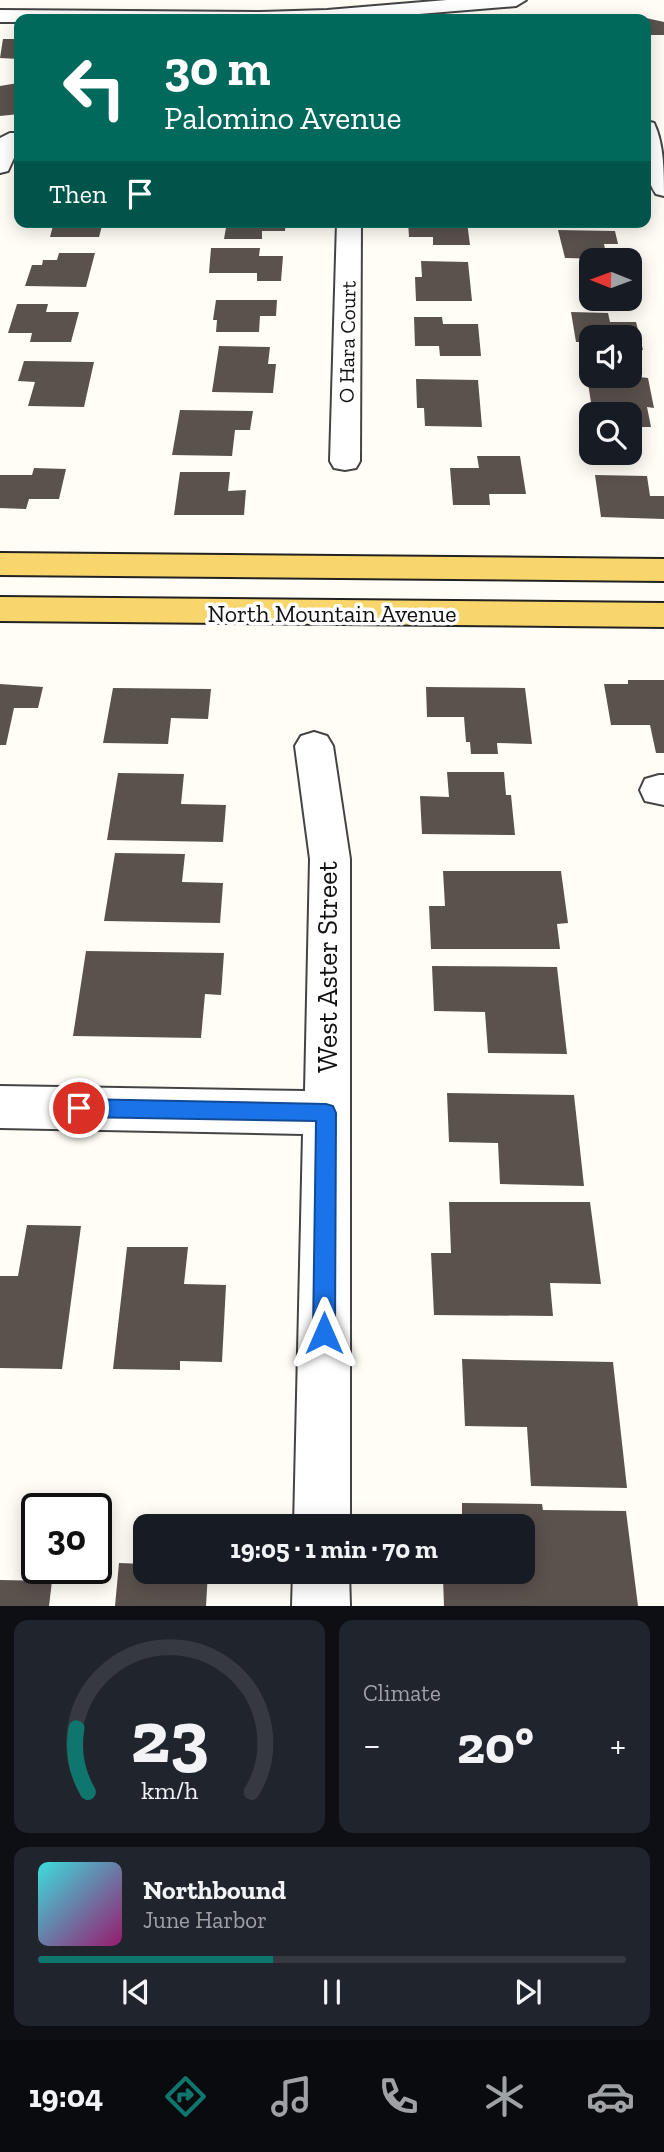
<!DOCTYPE html>
<html lang="en">
<head>
<meta charset="utf-8">
<style>
  body { margin:0; font-family:"Zilla Slab",serif; background:#20242c; color:#f1f3f6; height:100vh; display:flex; flex-direction:column; font-size:26px; white-space:nowrap }
  * { box-sizing:border-box; margin:0 }
  p { font-size:23px; color:#9ea1a6 }
  .icon { flex:none; width:38px; height:38px; fill:none; stroke:currentColor; stroke-width:2; stroke-linecap:round; stroke-linejoin:round }
  .map { position:relative; height:1606px; overflow:hidden }
  .details { display:flex; flex-direction:column; gap:14px; padding:14px; background:#0d0f14; flex:1 }
  .details>* { flex:none }
  .guide { position:absolute; left:14px; top:14px; width:637px; height:214px; border-radius:14px; box-shadow:0 4px 18px #0003; background:#00695c; color:#fff; overflow:hidden }
  .needle { width:46px; rotate:271deg }
  .fabs { position:absolute; left:579px; top:248px; display:grid; gap:14px }
  .fabs a { display:grid; place-items:center; width:63px; height:63px; border-radius:14px; background:#171b24; box-shadow:0 4px 18px #0003; font-size:35px }
  .speed { position:absolute; left:21px; top:1493px; display:flex; gap:14px; font-size:35px; font-weight:700; text-align:center }
  .speed>* { display:grid; place-content:center; width:91px; height:91px; border-radius:50%; background:#171b24; box-shadow:0 4px 18px #0003; line-height:1 }
  .speed .limit { border:4px solid #111; border-radius:10px; background:#fff; color:#111 }
  .pin { position:absolute; display:grid; place-items:center; width:60px; height:60px; color:#fff; margin:-30px; border:4px solid #fff; border-radius:50%; box-shadow:0 2px 7px #0007 }
  .me { position:absolute; width:77px; margin:-38px; rotate:0deg; stroke-linejoin:round; filter:drop-shadow(0 0 5px #0008) }
  .turn { display:flex; align-items:center; gap:24px; height:147px; padding:0 35px; font-size:32px }
  .turn .icon { width:91px; height:91px; stroke-width:2.5 }
  .turn b { display:block; font-size:49px; line-height:60px }
  .then { display:flex; align-items:center; height:66px; padding:0 35px; background:#0003; gap:14px; font-size:26px }
  .big { font-size:52px; font-weight:700; line-height:1.1 }
  .details .card { flex:1; display:flex; flex-direction:column; justify-content:center; gap:10px; min-width:0; padding:0 24px; border-radius:14px; background:#20242c }
  .details .dial { align-items:center; gap:0 }
  .dial svg { height:182px; overflow:visible; fill:none; stroke:#363941; stroke-width:7; stroke-linecap:round; text-anchor:middle }
  .dial text { fill:#f1f3f6; stroke:none }
  .song { display:flex; align-items:center; gap:21px }
  .cover { width:84px; height:84px; border-radius:10px; background:linear-gradient(135deg,hsl(180 70% 55%),hsl(320 70% 35%)) }
  .played { height:7px; border-radius:4px; background:linear-gradient(90deg,#0f766e 40%,#363941 40%) }
  .keys { display:flex; justify-content:space-around; direction:ltr }
  .heat { display:flex; justify-content:space-between; align-items:center; font-size:38px; direction:ltr }
  .details .tiles { flex:1; display:grid; gap:14px; grid-template-columns:1fr 1fr }
  .card:last-child { grid-column:span 2 }
  .trip { position:absolute; left:133px; top:1514px; width:402px; height:70px; border-radius:14px; background:#171b24; box-shadow:0 4px 18px #0003; font-weight:700; line-height:70px; text-align:center }
  .tabs { display:flex; height:112px; justify-content:space-around; align-items:center; background:#090b0e; color:#9ea1a6 }
  .tabs .icon { width:49px; height:49px }
  .tabs .current { color:#0f766e }
  .tabs b { font-size:32px; color:#f1f3f6 }
  .map>svg:first-child { display:block }
  .building { fill:#5a524d }
  .lines { fill:none; stroke-linecap:round; stroke-linejoin:round }
  .minor-casing { stroke:#444; stroke-width:4 }
  .major-casing { stroke:#222; stroke-width:4 }
  .minor { fill:#fff; fill-rule:evenodd }
  .major { fill:#f9d66b; fill-rule:evenodd }
  .route { fill:#1a73e8; stroke:#114b97; stroke-width:2 }
  .labels { text-anchor:middle; dominant-baseline:central; stroke-width:7; stroke-linejoin:round; paint-order:stroke }
  .far-street-label { font-size:21px; fill:#111; stroke:#fff }
  .street-label { font-size:24px; fill:#111; stroke:#fff }
  .near-street-label { font-size:28px; fill:#111; stroke:#fff }
</style>
</head>
<body>
<div class="map">
<svg width="664" height="1606" viewBox="0 0 664 1606">
  <rect width="100%" height="100%" fill="#fffdf5"/>
  <g class="building">
    <path d="M646 18 664 22V35H646Z"/>
    <path d="M3 39H19V59L0 58Z"/>
    <path d="M18 83 19 114 0 116V86Z"/>
    <path d="M54 222H103L99 237H50Z"/>
    <path d="M227 222H286L285 231H262V239H224Z"/>
    <path d="M408 222H467L470 245H433V237H409Z"/>
    <path d="M558 230 615 231 618 244H604L607 259 565 258Z"/>
    <path d="M211 248H260L259 256H283L281 281H257V273H209Z"/>
    <path d="M59 253H95L86 287 25 286 32 265H42L43 260H57Z"/>
    <path d="M421 261 468 262 472 301H416L415 277H422Z"/>
    <path d="M216 300H277L276 316H260L259 332H216L217 320H213Z"/>
    <path d="M17 304H48L46 312H79L71 342H30L32 333H8Z"/>
    <path d="M571 312 608 313 610 322H636L643 350H630V338H592V342H576Z"/>
    <path d="M414 317H442L443 324H478L481 356H440L439 346H415Z"/>
    <path d="M219 346 270 347 268 364H276L273 393 212 392Z"/>
    <path d="M24 361 94 362 84 407 28 406 35 382 18 381Z"/>
    <path d="M630 376 648 378 654 408 647 407 651 427H630V415H593L587 377Z"/>
    <path d="M416 379 478 380 482 427 425 426 424 408H417Z"/>
    <path d="M180 410 253 411 250 430H235L232 456 172 455Z"/>
    <path d="M477 456H520L526 494H489L490 505H453L450 468H479Z"/>
    <path d="M34 468 66 469 59 499H29L26 509 0 508V475H32Z"/>
    <path d="M180 472H230L228 491 246 490 244 515H174Z"/>
    <path d="M595 475 647 476 650 496H664V519L601 517Z"/>
    <path d="M628 680H664V753H656L650 725H611L604 684H628Z"/>
    <path d="M0 684 43 687 38 708H14L6 745H0Z"/>
    <path d="M426 687 525 688 532 744 497 743 498 754H471L470 742H466L464 717H427Z"/>
    <path d="M113 688 211 689 208 719 171 718 168 744 103 743Z"/>
    <path d="M447 772H504L506 795H511L515 835 422 834 420 796 449 797Z"/>
    <path d="M118 773 184 774 181 804 226 805 223 842 107 840Z"/>
    <path d="M115 853 185 854 182 882 223 883 220 923 104 921Z"/>
    <path d="M443 871H561L568 923 557 924 560 949H431L429 906H445Z"/>
    <path d="M86 951 224 953 221 995 205 994 201 1038 73 1036Z"/>
    <path d="M432 966 557 967 567 1054 488 1053 485 1012 434 1011Z"/>
    <path d="M447 1093 574 1095 584 1186 500 1184 498 1143 449 1142Z"/>
    <path d="M449 1202H590L601 1284 550 1283 553 1316 434 1315 431 1253H451Z"/>
    <path d="M27 1225 81 1226 62 1369 0 1368V1276H18Z"/>
    <path d="M127 1247H188L184 1284 226 1285 222 1362 180 1361V1370L113 1369Z"/>
    <path d="M462 1359 613 1362 627 1488 531 1486 527 1427 465 1426Z"/>
    <path d="M462 1503 542 1504 543 1510 626 1511 638 1606H444L443 1578H465L464 1572H523V1526H462Z"/>
    <path d="M119 1563 145 1564V1572H208L206 1606H115Z"/>
    <path d="M0 1580 52 1581 49 1606H0Z"/>
  </g>
  <g class="lines">
    <g class="minor-casing">
      <g id="minor">
        <path d="M447 0H526L516 6 358 19H19V22H0V10L261 12 327 10Z"/>
        <path d="M646 121 654 123C664 144 664 172 664 196L656 194C642 174 645 144 646 121Z"/>
        <path d="M10 133H19V147L8 171 0 173V138Z"/>
        <path d="M337 222H361L360 461 356 468 345 470 334 468 330 461Z"/>
        <path d="M314 732 327 736 333 746 350 859V1526H294L303 1134 0 1128V1086L305 1091 310 859 295 746 301 736Z"/>
        <path d="M659 775H664V805L645 801 640 790 645 779Z"/>
        <path d="M293 1572H349L350 1606H292Z"/>
      </g>
    </g>
    <g class="major-casing">
      <g id="major">
        <path d="M0 553 664 559V581L0 575Z"/>
        <path d="M0 597 664 603V627L0 621Z"/>
      </g>
    </g>
    <use href="#minor" class="minor"/>
    <use href="#major" class="major"/>
  </g>
  <path class="route" d="M79 1099 326 1104 333 1106 336 1113 335 1333 331 1341 324 1344 316 1341 313 1333 316 1121 79 1117 72 1114 69 1108 72 1102Z"/>
  <g class="labels">
    <g class="far-street-label">
      <text transform="translate(347 342) rotate(-89)">O Hara Court</text>
    </g>
    <g class="street-label">
      <text x="332" y="613">North Mountain Avenue</text>
    </g>
    <g class="near-street-label">
      <text transform="translate(327 967) rotate(-90)">West Aster Street</text>
    </g>
  </g>
</svg>
<div class="fabs">
<a><svg class="needle" viewBox="-14 -14 28 28"><path d="M0-13l5 13h-10z" fill="#e53935"/><path d="M0 13l5-13h-10z" fill="#9ea1a6"/></svg></a>
<a><svg class="icon" aria-label="sound" viewBox="0 0 24 24"><path d="M4 9h4l5-4v14l-5-4H4zM17 9q2 3 0 6"/></svg></a>
<a><svg class="icon" aria-label="search" viewBox="0 0 24 24"><circle cx="10" cy="10" r="6"/><path d="M15 15l6 6"/></svg></a>
</div>
<div class="speed"><div class="limit">30</div></div>
<div class="pin" style="left:79px;top:1108px;background:#d93025"><svg class="icon" aria-label="arrive" viewBox="0 0 24 24"><path d="M6 21V4h12l-3 4 3 4H6"/></svg></div>
<svg class="me" style="left:324px;top:1333px" viewBox="-20 -20 40 40"><path d="M0-17L14 15 0 8-14 15z" fill="#1a73e8" stroke="#fff" stroke-width="4"/></svg>
<div class="trip">19:05 · 1 min · 70 m</div>
<div class="guide">
<div class="turn"><svg class="icon" aria-label="left" viewBox="0 0 24 24"><path d="M17 20v-9H6M10 6l-5 5 5 5"/></svg><div><b>30 m</b>Palomino Avenue</div></div>
<div class="then">Then<svg class="icon" aria-label="arrive" viewBox="0 0 24 24"><path d="M6 21V4h12l-3 4 3 4H6"/></svg></div>
</div>
</div>
<section class="details">
<div class="tiles">
<div class="card dial"><svg viewBox="0 0 100 80">
<path d="M14 69A42 42 0 1 1 86 69"/>
<path d="M14 69A42 42 0 0 1 9 41" stroke="#0f766e"/>
<text x="50" y="56" font-size="32" font-weight="700">23</text>
<text x="50" y="72" font-size="11">km/h</text>
</svg></div>
<div class="card"><p>Climate</p>
<div class="heat"><a>−</a><b class="big">20°</b><a>+</a></div>
</div>
<div class="card">
<div class="song"><i class="cover"></i><div><b>Northbound</b><p>June Harbor</p></div></div>
<div class="played"></div>
<div class="keys"><svg class="icon" aria-label="previous" viewBox="0 0 24 24"><path d="M18 5L8 12l10 7zM5 5v14"/></svg><svg class="icon" aria-label="pause" viewBox="0 0 24 24"><path d="M8 5v14M16 5v14"/></svg><svg class="icon" aria-label="next" viewBox="0 0 24 24"><path d="M6 5l10 7-10 7zM19 5v14"/></svg></div>
</div>
</div>
</section>
<nav class="tabs">
<b>19:04</b>
<svg class="icon current" aria-label="directions" viewBox="0 0 24 24"><path d="M12 3l9 9-9 9-9-9zM9 14v-3h6M13 9l2 2-2 2"/></svg>
<svg class="icon" aria-label="music" viewBox="0 0 24 24"><path d="M9 18V5l10-2v13"/><circle cx="6" cy="18" r="3"/><circle cx="16" cy="16" r="3"/></svg>
<svg class="icon" aria-label="phone" viewBox="0 0 24 24"><path d="M5 4h4l2 5-3 2q2 4 5 5l2-3 5 2v4C11 20 4 13 5 4z"/></svg>
<svg class="icon" aria-label="climate" viewBox="0 0 24 24"><path d="M12 3v18M4 7l16 10M4 17L20 7"/></svg>
<svg class="icon" aria-label="car" viewBox="0 0 24 24"><path d="M5 17H2v-5l4-1 3-4h7l3 4 3 1v5h-3M9 17h6M6 11h13"/><circle cx="7" cy="17" r="2"/><circle cx="17" cy="17" r="2"/></svg>
</nav>
</body>
</html>
